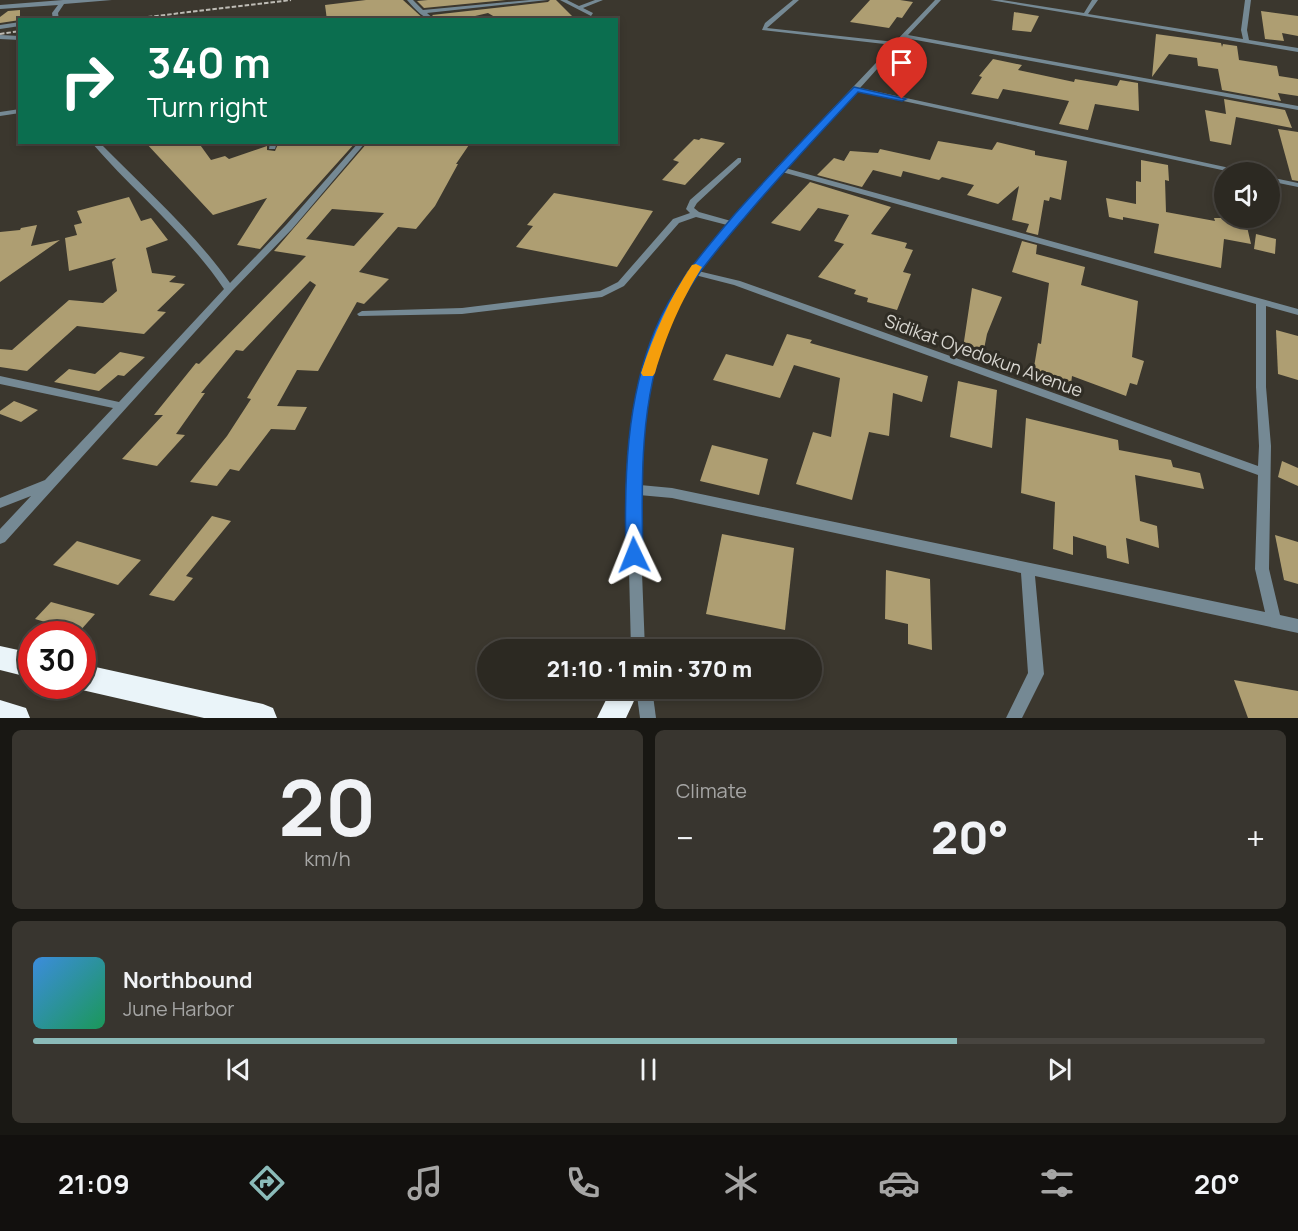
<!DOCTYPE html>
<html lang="en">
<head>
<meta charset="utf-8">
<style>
  body { margin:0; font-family:Manrope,sans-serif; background:#38352f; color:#f1f3f6; height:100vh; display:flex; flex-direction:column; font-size:22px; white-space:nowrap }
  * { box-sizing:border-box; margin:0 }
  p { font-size:20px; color:#a6a6a5 }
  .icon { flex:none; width:33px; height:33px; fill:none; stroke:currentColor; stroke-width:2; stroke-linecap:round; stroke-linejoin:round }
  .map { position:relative; height:718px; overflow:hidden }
  .details { display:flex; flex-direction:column; gap:12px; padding:12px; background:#181713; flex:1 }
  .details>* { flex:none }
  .guide { position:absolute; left:18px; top:18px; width:600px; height:126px; border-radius:0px; box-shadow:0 3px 9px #0003,0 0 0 2px #484540; background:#0b6e4f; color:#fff; overflow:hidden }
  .buttons { position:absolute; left:1214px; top:162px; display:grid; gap:12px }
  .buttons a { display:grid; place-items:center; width:66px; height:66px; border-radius:50%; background:#2c2922; box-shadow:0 3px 9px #0003,0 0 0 2px #484540; font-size:30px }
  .speed { position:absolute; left:18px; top:621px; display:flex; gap:12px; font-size:30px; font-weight:700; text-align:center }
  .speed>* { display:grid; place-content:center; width:78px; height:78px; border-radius:50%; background:#2c2922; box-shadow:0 3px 9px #0003,0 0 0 2px #484540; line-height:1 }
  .speed .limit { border:9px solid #d22; background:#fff; color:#111 }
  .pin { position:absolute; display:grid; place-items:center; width:51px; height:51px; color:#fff; margin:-62px -26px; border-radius:50% 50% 50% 0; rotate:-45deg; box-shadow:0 0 6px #0007 }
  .pin .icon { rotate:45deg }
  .me { position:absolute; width:66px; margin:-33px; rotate:358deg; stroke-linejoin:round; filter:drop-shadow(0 0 4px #0008) }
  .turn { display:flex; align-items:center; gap:21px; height:126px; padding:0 30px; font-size:27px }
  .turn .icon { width:78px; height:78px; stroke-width:2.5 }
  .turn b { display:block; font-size:42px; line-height:51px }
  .big { font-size:45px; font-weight:800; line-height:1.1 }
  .details .card { flex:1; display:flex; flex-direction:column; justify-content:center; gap:9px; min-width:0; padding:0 21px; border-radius:9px; background:#38352f }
  .details .dial { align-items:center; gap:0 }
  .dial b { font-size:78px; line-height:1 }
  .song { display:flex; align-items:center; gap:18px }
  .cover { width:72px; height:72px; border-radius:9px; background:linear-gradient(135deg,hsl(210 70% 55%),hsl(150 70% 35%)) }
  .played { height:6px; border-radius:3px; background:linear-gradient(90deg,#8bbbb9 75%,#484540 75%) }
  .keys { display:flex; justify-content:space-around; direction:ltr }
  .heat { display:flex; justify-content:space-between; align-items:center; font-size:33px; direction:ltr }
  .details .tiles { flex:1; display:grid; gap:12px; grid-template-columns:1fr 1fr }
  .card:last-child { grid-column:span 2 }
  .trip { position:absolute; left:477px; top:639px; width:345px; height:60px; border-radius:30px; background:#2c2922; box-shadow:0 3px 9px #0003,0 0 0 2px #484540; font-weight:800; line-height:60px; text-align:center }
  .menu { display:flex; height:96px; justify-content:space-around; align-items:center; background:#12100e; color:#a6a6a5 }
  .menu .icon { width:42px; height:42px }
  .menu .current { color:#8bbbb9 }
  .menu b { font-size:27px; color:#f1f3f6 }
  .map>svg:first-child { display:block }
  .building { fill:#ae9e72; fill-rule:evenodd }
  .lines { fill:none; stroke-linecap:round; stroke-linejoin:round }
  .minor { fill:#758994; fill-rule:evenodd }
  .highway { fill:#eaf4f9; fill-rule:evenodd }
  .rail { stroke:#bebcb5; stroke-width:2; stroke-dasharray:4.5 2; stroke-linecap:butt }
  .route { fill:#1a73e8; stroke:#114b97; stroke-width:1.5 }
  .slow { fill:#f59e0b }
  .labels { text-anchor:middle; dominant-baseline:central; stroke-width:6; stroke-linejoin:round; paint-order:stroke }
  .street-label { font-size:18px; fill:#d7d5cf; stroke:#302d25 }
</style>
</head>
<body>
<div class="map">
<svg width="1298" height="718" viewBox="0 0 1298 718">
  <rect width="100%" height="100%" fill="#3b372e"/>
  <g class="building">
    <path d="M366 0H403L425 20H327L325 5Z"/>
    <path d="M428 0H506L424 8 417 1Z"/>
    <path d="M550 0H556L576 20H500L488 13 458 20H437L432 15 548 2Z"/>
    <path d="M870 0H900L913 2 902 18 897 17 889 28 850 22Z"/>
    <path d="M20 10V20L0 23V17L8 11Z"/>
    <path d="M1261 11 1298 16V36L1282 33 1284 41 1265 39Z"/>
    <path d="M1014 12 1039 16 1031 32 1012 30Z"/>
    <path d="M1156 34 1221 43 1222 47 1223 44 1237 46 1239 60 1277 66 1279 76 1298 79V96L1278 93 1281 101 1222 90 1218 69 1198 66 1197 58 1169 54 1152 77Z"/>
    <path d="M993 59 1022 65 1018 70 1074 82 1075 79 1117 86 1120 80 1138 83 1139 111 1095 104 1088 130 1059 124 1069 101 1003 89 998 99 971 94 982 77 979 76Z"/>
    <path d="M1224 99 1285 110 1292 128 1236 117 1231 145 1210 141 1205 110 1226 114Z"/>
    <path d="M1278 129 1298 132V181L1292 180Z"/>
    <path d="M701 138 725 143 685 185 662 180 679 162 673 160 694 139 699 140Z"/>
    <path d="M938 141 992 150 997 142 1035 151V155L1067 161 1061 200 1050 197 1049 201 1044 200 1038 235 1026 232 1029 224 1012 220 1019 186 998 204 967 195 974 185 942 177 939 180 903 171 901 177 873 170 862 187 817 175 834 158 844 161 850 151 878 153 880 149 930 160Z"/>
    <path d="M145 142H198L211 160 225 156 229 159 267 146V150L275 151 279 142H356L260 249 237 245 267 198 213 215Z"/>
    <path d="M368 142H471L456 164H458L435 206 416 229 398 227 359 272 389 279 364 304 357 302 318 371 297 370 277 406 307 407 295 430 271 429 239 471 230 469 217 486 190 482 227 436 251 399 247 398 316 285 310 281 243 351 236 350 201 393H205L176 434 185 435 157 466 122 459 163 415H154L196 363 199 364 306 256 274 251ZM332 209 384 213 354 246 306 239Z"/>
    <path d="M1141 160 1168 165 1169 181 1165 180 1166 212 1215 221 1214 218H1245L1251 244 1224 239 1221 268 1154 253 1159 224 1123 217V220L1109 217 1106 198 1136 204V181L1141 182Z"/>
    <path d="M810 182 891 207 871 234 907 243 905 248 913 250 903 272 911 274 897 310 867 302 868 298 854 294 856 290 818 277 844 244 834 241 849 215 818 208 800 231 771 223Z"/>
    <path d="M554 193 653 211 617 267 516 247 533 226 527 225Z"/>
    <path d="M129 197 141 221 151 218 168 240 146 248 152 273 176 276 169 282 185 284 157 311 166 312 144 334 77 326 27 371 0 367V349L12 350 69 300 103 303 117 291 112 262 116 258 69 271 65 238 77 235 74 225 82 223 77 211Z"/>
    <path d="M37 225 31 246 60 240 0 282V232L20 230 21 228Z"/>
    <path d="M1256 234 1276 239 1275 254 1254 249Z"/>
    <path d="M1022 241 1037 245 1036 254 1085 267 1081 285 1138 301 1132 357 1144 361 1137 385 1130 383 1126 396 1072 376 1071 384 1033 373 1038 343 1041 344 1049 283 1012 272Z"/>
    <path d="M972 288 1002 297 987 334 983 354 963 348Z"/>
    <path d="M1276 330 1298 336V380L1278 374Z"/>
    <path d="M787 334 812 340 810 343 928 376 922 402 893 393 889 436 869 432 852 500 796 484 813 432 831 437 840 378 794 365 780 398 713 380 726 354 773 366Z"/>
    <path d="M120 352 145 357 124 376 118 375 99 391 54 382 69 369 95 374Z"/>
    <path d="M958 381 997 390 992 448 950 437Z"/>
    <path d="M14 401 38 410 21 422 0 414V411Z"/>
    <path d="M1026 418 1118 440 1119 450 1171 460 1173 467 1200 473 1204 489 1135 475 1140 521 1157 526 1159 548 1126 538 1129 564 1107 558 1106 546 1073 536V555L1053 549 1055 502 1021 493Z"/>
    <path d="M712 445 768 459 759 495 700 481Z"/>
    <path d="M1282 461 1298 468V486L1278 477Z"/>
    <path d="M212 516 231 521 186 576 193 578 174 601 149 595Z"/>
    <path d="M722 534 794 548 785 630 706 614Z"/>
    <path d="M1275 535 1298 542V584L1284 580Z"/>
    <path d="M77 541 141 560 118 585 53 565Z"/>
    <path d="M886 570 930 579 932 650 908 644V624L885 619Z"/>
    <path d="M51 602 95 614 79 632 35 619Z"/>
    <path d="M1234 680 1298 691V718H1248Z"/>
  </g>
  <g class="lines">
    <g class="minor">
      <path d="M63 0H112L64 4 58 13 59 20H53L52 13 58 5 0 9V5Z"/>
      <path d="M407 0H413L423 10 530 0H548L427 13 435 20C424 20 415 9 407 0Z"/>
      <path d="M560 0H567L579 6 595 0H603L583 8 593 13 591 16Z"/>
      <path d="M793 0H799L767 28 895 42 935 0H941L908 35 1298 106V110L905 38 860 88 1239 170 1243 172H1231L857 91 785 168 1298 309V315L1266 306V387L1271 446 1269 569 1280 615 1298 619V633L1035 576 1044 674 1022 718H1006L1028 673 1021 573 672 498 639 495 645 650H631L627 489 639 386 657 329 687 272 727 225 696 217 679 223 624 286 602 297 462 314 359 316 357 314 362 311 462 308 600 291 618 282 673 219 690 213 686 209 690 200 738 158H741V162L697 203 694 208 699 212 731 221 777 167 893 45 762 30 765 23ZM782 172 1256 304V387L1259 446 1258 466 740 281 698 271ZM695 275 734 285 1258 475 1255 569 1265 612 672 488 640 485 649 386 667 329Z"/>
      <path d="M990 0H1002L1084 13 1092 0H1098L1088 14 1243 39 1241 30 1245 0H1251L1247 30 1249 40 1298 48V52Z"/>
      <path d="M20 22V26L0 29V25Z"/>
      <path d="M0 35 20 36V40L0 39Z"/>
      <path d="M20 109V113L0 116V112Z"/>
      <path d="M91 142H99C142 186 195 233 230 283L286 225 359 142H366L292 229 232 291 5 542 0 544V529L31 496 0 508V498L45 480 113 408 0 384V376L119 402 224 289C187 234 134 192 91 142Z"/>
      <path d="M270 142H277L275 149H269Z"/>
      <path d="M1269 177 1298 183V187L1269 181Z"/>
      <path d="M636 688H652L656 718H640Z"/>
    </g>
    <g class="highway">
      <path d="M0 646 32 653V678L0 670Z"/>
      <path d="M82 664 263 704 273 708 277 718H204L82 690 72 686H82Z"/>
      <path d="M612 688H640L626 718H597Z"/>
      <path d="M0 700 26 708 30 718H0Z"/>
    </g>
    <g class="rail">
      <path d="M122 20 291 0"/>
      <path d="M0 34 20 31"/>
    </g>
  </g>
  <path class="route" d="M854 87 906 99 902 101 858 92C820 133 781 174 745 217 714 253 686 285 668 329 640 399 641 481 643 555L641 560 634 562 628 560 626 555C624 480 626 400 655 330 674 284 704 251 735 214 773 171 813 129 854 87Z"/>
  <path class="slow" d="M696 264 702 267C680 303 667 333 655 373L653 376H643L641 373C654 334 669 299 692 265Z"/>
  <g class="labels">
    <g class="street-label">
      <text transform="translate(984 355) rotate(20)">Sidikat Oyedokun Avenue</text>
    </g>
  </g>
</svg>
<div class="buttons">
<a><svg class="icon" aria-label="sound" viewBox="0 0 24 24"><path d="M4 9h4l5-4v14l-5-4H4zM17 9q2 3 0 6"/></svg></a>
</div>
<div class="speed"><div class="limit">30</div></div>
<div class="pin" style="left:902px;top:99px;background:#d93025"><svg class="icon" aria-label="arrive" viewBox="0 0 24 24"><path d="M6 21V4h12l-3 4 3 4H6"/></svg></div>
<svg class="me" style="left:634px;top:555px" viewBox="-20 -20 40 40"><path d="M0-17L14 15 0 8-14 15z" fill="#1a73e8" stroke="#fff" stroke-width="4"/></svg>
<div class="trip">21:10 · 1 min · 370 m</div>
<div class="guide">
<div class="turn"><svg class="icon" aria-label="right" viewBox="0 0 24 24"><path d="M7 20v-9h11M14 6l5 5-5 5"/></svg><div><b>340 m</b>Turn right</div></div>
</div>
</div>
<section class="details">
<div class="tiles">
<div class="card dial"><b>20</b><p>km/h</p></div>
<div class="card"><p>Climate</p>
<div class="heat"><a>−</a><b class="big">20°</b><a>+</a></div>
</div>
<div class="card">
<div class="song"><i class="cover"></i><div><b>Northbound</b><p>June Harbor</p></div></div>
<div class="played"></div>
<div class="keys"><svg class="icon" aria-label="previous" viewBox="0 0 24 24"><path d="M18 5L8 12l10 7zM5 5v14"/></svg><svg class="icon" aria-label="pause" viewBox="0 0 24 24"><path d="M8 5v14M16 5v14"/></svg><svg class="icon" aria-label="next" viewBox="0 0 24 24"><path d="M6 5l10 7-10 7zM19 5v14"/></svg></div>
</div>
</div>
</section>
<nav class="menu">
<b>21:09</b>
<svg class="icon current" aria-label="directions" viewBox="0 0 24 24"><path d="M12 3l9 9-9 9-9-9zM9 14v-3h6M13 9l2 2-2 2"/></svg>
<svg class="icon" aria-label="music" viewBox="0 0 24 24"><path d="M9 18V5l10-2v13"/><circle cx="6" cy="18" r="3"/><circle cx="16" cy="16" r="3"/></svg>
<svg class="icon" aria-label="phone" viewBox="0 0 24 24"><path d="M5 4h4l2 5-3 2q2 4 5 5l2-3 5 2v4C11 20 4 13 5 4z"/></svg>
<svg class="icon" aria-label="climate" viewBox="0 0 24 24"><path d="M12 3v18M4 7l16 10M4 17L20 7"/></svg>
<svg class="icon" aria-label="car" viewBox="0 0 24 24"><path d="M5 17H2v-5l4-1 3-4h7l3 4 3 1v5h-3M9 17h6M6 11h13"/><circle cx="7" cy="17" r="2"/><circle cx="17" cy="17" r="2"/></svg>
<svg class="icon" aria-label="filters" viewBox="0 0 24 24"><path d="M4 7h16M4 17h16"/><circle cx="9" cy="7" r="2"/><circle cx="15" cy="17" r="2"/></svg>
<b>20°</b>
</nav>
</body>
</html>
